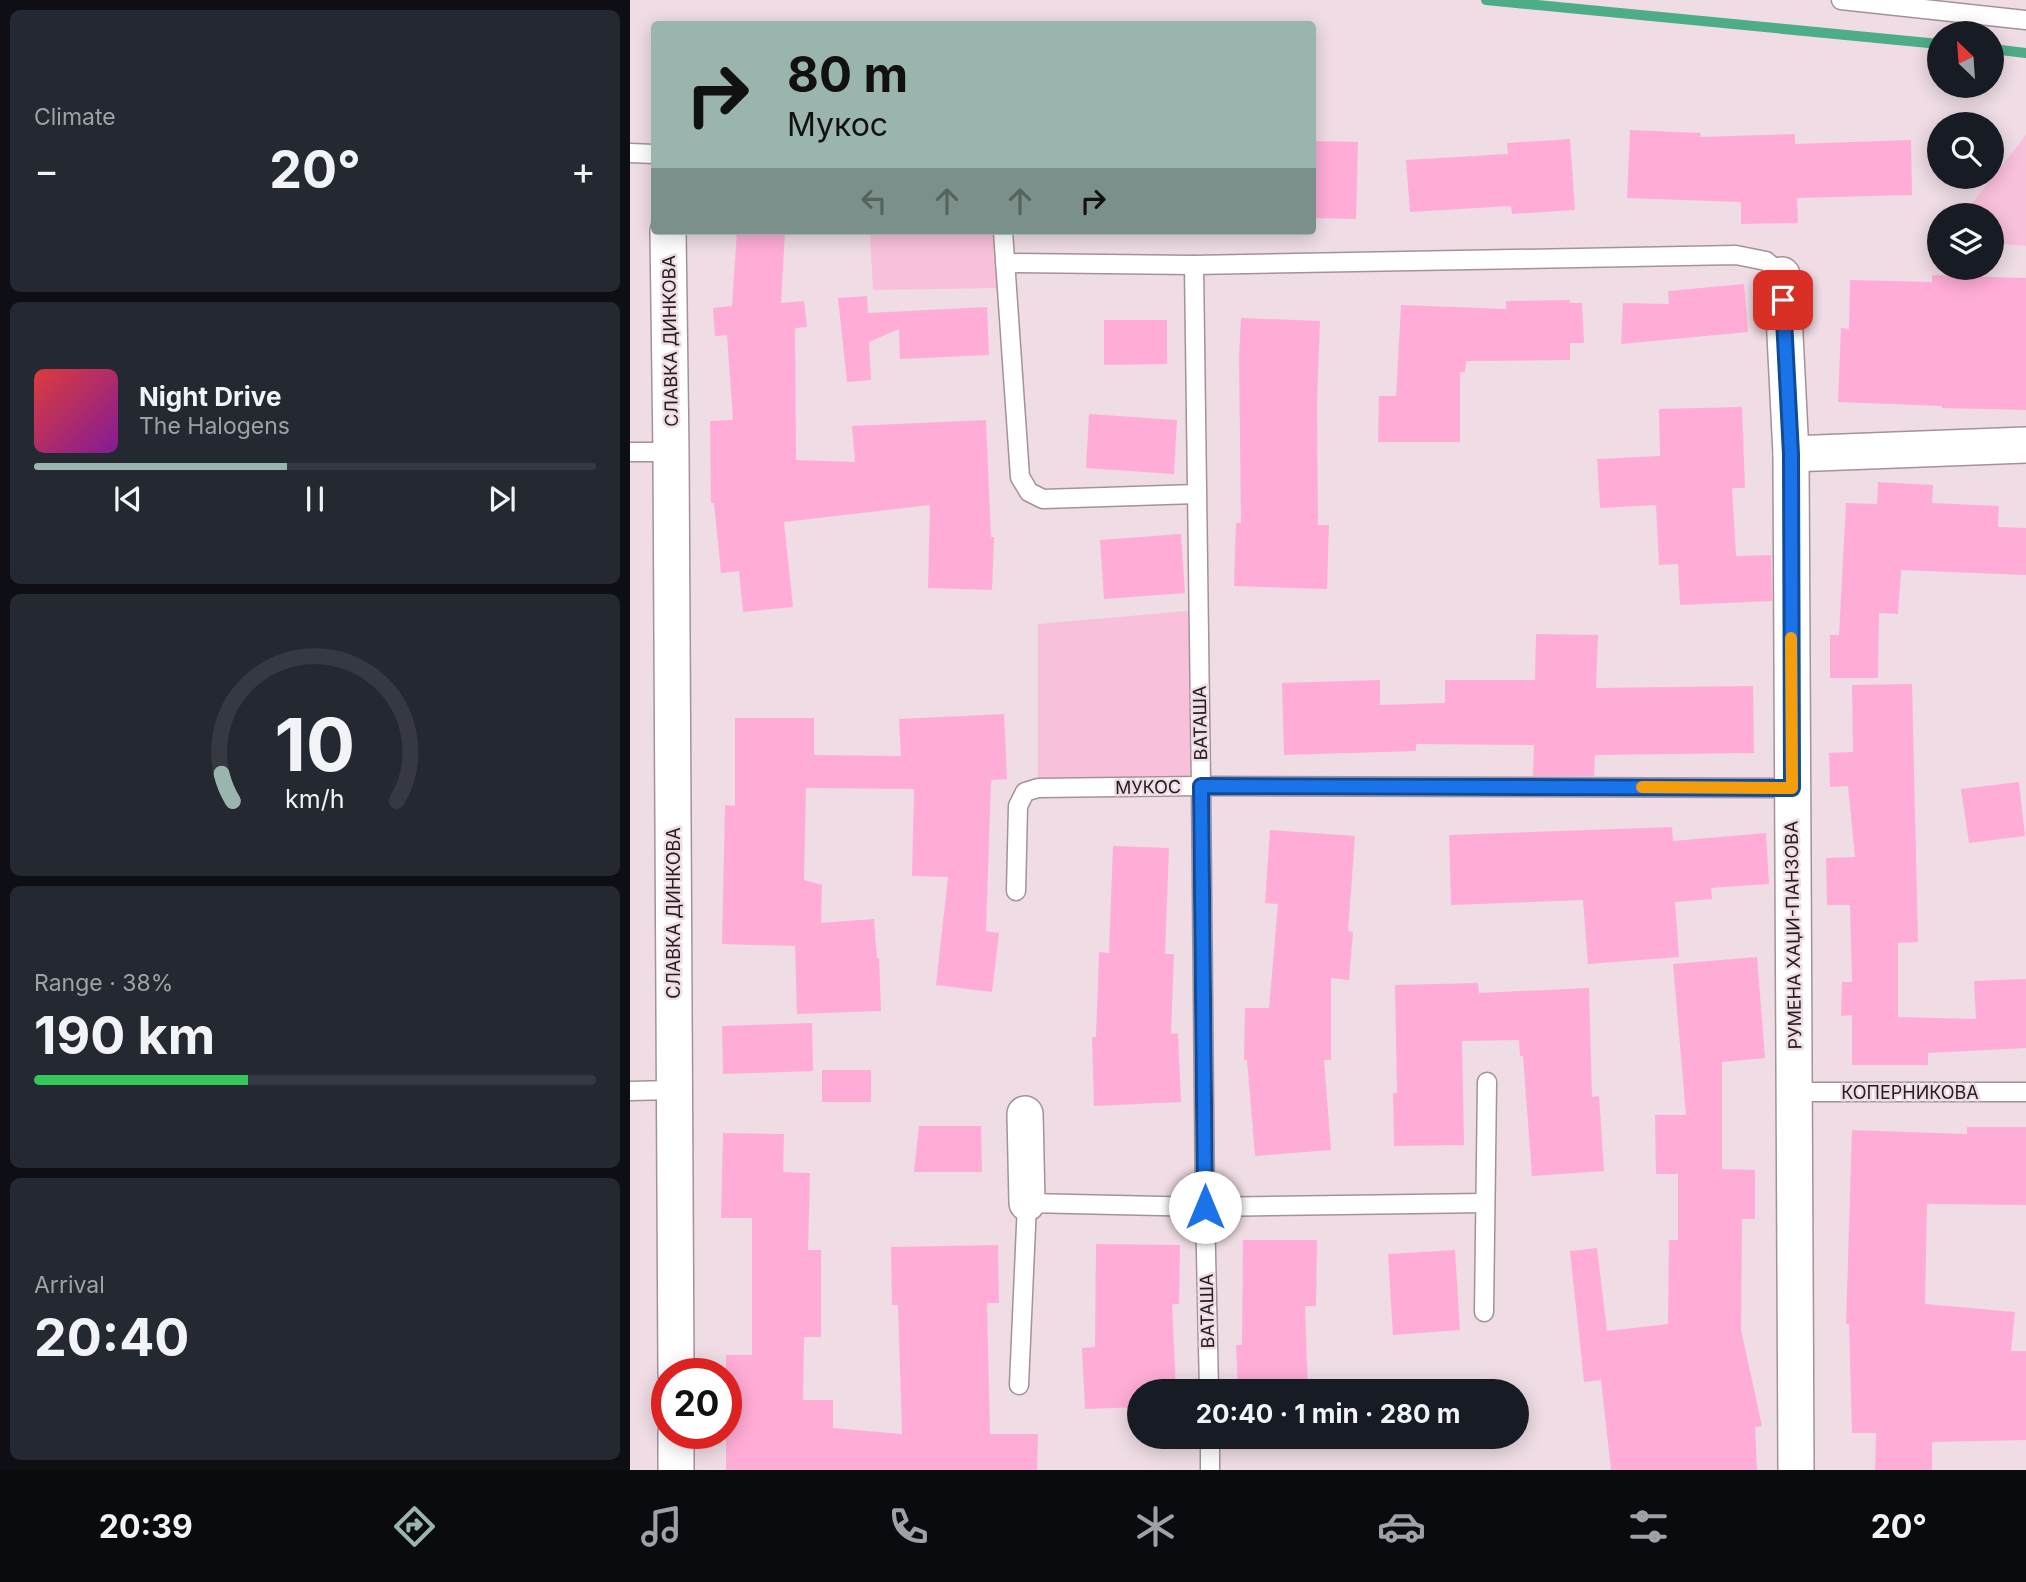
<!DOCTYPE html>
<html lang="en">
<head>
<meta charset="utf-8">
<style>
  body { margin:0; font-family:Inter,sans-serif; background:#242831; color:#f1f3f6; height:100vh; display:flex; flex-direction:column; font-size:26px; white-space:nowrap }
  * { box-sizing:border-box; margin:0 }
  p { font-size:23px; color:#9ea1a6 }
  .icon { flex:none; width:38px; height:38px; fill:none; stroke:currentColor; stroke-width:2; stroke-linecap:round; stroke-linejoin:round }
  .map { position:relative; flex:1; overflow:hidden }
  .side { display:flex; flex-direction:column; gap:10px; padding:10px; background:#0d0f14; width:630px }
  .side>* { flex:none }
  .guide { position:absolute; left:21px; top:21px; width:665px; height:214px; border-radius:7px; box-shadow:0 4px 18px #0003; background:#9ab5ad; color:#111; overflow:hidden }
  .needle { width:46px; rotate:335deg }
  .fabs { position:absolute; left:1297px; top:21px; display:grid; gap:14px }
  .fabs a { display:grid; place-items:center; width:77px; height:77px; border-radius:50%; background:#171b24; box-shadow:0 4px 18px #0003; font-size:35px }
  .speed { position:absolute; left:21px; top:1358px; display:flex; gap:14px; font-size:35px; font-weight:700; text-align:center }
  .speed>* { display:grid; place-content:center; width:91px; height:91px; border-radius:50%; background:#171b24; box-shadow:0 4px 18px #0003; line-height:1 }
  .speed .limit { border:10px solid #d22; background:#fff; color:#111 }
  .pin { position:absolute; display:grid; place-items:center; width:60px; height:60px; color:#fff; margin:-30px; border-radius:14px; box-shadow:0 4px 10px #0006 }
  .me { position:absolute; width:77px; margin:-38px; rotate:0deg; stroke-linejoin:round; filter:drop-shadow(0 0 5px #0008) }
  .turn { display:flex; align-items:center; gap:24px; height:147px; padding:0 21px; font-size:32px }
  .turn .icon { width:91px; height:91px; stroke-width:2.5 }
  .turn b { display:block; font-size:49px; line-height:60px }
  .lanes { display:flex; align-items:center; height:66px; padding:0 21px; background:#0003; justify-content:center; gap:35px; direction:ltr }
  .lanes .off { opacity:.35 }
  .big { font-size:52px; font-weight:700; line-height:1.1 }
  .side .widget { flex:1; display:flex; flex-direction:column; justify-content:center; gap:10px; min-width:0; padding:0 24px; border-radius:10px; background:#242831 }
  .side .dial { align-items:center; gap:0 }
  .dial svg { height:182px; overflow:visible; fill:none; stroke:#363941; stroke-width:7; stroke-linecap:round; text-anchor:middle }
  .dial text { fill:#f1f3f6; stroke:none }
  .song { display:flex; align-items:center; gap:21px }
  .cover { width:84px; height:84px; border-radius:10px; background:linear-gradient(135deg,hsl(0 70% 55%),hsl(290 70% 35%)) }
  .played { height:7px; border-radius:4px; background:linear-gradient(90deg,#9ab5ad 45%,#363941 45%) }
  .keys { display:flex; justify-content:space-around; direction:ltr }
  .heat { display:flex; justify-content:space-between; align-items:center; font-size:38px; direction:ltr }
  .charge { height:10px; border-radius:5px; background:linear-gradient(90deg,#34c759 38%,#363941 0) }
  .trip { position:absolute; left:497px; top:1379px; width:402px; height:70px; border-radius:35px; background:#171b24; box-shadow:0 4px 18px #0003; font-weight:700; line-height:70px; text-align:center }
  .tabs { display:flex; height:112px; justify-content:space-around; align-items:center; background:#090b0e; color:#9ea1a6 }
  .tabs .icon { width:49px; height:49px }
  .tabs .on { color:#9ab5ad }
  .tabs b { font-size:32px; color:#f1f3f6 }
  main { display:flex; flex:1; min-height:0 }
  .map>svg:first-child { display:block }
  .green { fill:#f9c0db }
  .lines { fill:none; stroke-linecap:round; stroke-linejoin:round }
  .stream { stroke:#4cad87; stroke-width:10 }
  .building { fill:#ffadd6 }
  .lane-casing { stroke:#a4929a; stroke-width:21 }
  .street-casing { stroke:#a4929a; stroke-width:38 }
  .lane { stroke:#fff; stroke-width:18 }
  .street { stroke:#fff; stroke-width:35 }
  .route-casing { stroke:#114b97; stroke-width:18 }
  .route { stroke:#1a73e8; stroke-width:12 }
  .slow { stroke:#f59e0b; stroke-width:12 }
  .labels { text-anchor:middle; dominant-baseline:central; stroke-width:5; stroke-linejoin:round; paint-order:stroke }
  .street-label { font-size:18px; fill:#241d21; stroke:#efdce5 }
</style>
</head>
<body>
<main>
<section class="side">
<div class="widget"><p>Climate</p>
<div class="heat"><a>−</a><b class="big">20°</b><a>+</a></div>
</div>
<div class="widget">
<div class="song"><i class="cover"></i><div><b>Night Drive</b><p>The Halogens</p></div></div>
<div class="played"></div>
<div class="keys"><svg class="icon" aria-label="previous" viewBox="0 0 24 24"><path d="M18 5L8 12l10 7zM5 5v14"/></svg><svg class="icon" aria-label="pause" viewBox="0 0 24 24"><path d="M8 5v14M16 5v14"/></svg><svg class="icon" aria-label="next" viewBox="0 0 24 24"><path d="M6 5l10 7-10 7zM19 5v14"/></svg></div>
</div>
<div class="widget dial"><svg viewBox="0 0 100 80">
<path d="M14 69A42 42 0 1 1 86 69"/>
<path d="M14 69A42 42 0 0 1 9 57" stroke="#9ab5ad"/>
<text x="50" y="56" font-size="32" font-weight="700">10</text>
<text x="50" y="72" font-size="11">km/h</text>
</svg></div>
<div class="widget"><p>Range · 38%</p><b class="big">190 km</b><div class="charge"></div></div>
<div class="widget"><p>Arrival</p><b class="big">20:40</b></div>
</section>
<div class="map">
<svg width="1396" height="1470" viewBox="0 0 1396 1470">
  <rect width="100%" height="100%" fill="#efdce5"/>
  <g class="green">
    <path d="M1396 135V246L1362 243V215H1333Z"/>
    <path d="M240 231H365L369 288 243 290Z"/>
    <path d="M568 610 571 786 408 788V624Z"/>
  </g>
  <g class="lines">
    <g class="stream">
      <path d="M856 0 1309 44"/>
      <path d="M1362 49 1396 53"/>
    </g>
  </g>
  <g class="building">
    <path d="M1000 130 1071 133 1070 137 1165 134V144L1281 140 1282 195 1167 198 1168 223 1111 224V202L997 198Z"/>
    <path d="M940 139 945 210 882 214 881 206 780 212 776 160 878 154 877 143Z"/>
    <path d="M682 141 728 142 726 219 682 218Z"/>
    <path d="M107 231H155L151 303 174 301 177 327 165 328 166 460 225 462 222 426 356 420 361 537H364L362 590 298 588 300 505 154 522 163 607 113 612 109 571 91 573 84 503H81L80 421 103 420 97 335 85 336 83 308 102 306Z"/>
    <path d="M1302 275 1396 278V410L1312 408V406L1208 402 1211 328 1219 329 1220 280 1302 282Z"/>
    <path d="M1114 284 1118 332 991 344 993 303 1039 304 1038 291Z"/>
    <path d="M237 296 238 313 357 307 359 355 270 359 269 329 239 342 241 380 217 382 208 298Z"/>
    <path d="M940 300V303H952L954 343H940V360L836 361 835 372H830V442H748L749 396H766L771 305 876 309V301Z"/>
    <path d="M611 318 690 321 687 401 688 525H699L697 589 604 586 606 523H611L609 357Z"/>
    <path d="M474 320H537V364L474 365Z"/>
    <path d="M1112 407 1115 488H1102L1106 556 1141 555 1142 601 1050 605 1048 564 1029 565 1026 505 970 508 967 459 1030 456 1029 409Z"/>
    <path d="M459 414 547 420 544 474 456 468Z"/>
    <path d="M1248 482 1303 485 1302 503 1369 506 1368 527 1396 528V575L1271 570 1268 614 1249 613 1248 678H1200V635H1209L1216 503 1247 504Z"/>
    <path d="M551 534 555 593 474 599 470 540Z"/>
    <path d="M906 634 968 635 966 688 1123 686 1124 753 965 755 964 776H903L904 745 786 744V751L654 755 652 683 750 680V705L815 703V680H905Z"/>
    <path d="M1282 684 1288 942 1268 943V1017L1346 1019 1344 981 1396 979V1048L1298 1053V1065H1222V1015L1211 1016 1212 982H1222L1220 905H1197L1196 858 1225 857 1218 786 1200 787 1199 753 1223 752 1222 685Z"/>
    <path d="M374 714 377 779 361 780 356 931 369 933 362 992 306 985 318 877 282 876 284 789 176 788 174 880 192 885 191 923 244 919 247 958H249L251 1011 167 1014 165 946 92 944 95 805 105 806V718H184V755L271 756 269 719Z"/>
    <path d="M1389 782 1395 836 1339 843 1331 789Z"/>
    <path d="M1042 827 1043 841 1136 833 1139 884 1081 888 1082 899 1045 902 1049 957 958 964 953 900 821 905 819 835Z"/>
    <path d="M640 830 725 836 718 931 723 932 719 980 701 978V1060H694L701 1150 625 1156 617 1060H614L615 1008H639L648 904 635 903Z"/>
    <path d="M483 846 539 848 535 954H544L541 1034 548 1033 551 1102 464 1106 462 1037H466L469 952 479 953Z"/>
    <path d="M1127 957 1135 1058 1092 1062V1169L1125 1170V1219H1112L1111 1330 1132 1426 1125 1427 1127 1470H981L971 1380 954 1382 940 1251 967 1248 977 1331 1038 1324 1039 1240H1048V1174H1026L1025 1115H1056L1043 964Z"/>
    <path d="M848 983 849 993 959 988 962 1097 969 1096 974 1171 902 1176 893 1056H890L889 1040 832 1041 834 1145 764 1146 763 1093H767L765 985Z"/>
    <path d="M182 1023 183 1071 93 1074 92 1026Z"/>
    <rect x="192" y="1070" width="49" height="32"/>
    <path d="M289 1126H351L352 1172H284Z"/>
    <path d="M1337 1127H1396V1205L1297 1204 1295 1304 1385 1312 1381 1351H1396V1440L1302 1442V1470H1245L1246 1433H1222L1219 1324H1216L1222 1130 1337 1134Z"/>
    <path d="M93 1133 154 1134 153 1172 180 1173 178 1250H191V1337H174L173 1400H203V1428L272 1434 268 1305H262L261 1247 368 1245 369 1303H357L360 1434H408L407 1470H96V1355H122V1218H91Z"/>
    <path d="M613 1240H687L686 1306H675L678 1391H608L606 1345H612Z"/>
    <path d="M466 1244 550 1245 549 1304H542L546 1391H509V1407L455 1409 452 1348 465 1347Z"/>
    <path d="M825 1250 830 1330 763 1335 758 1254Z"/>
  </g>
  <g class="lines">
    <g class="lane-casing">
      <g id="lane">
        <path d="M1211 0 1396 20"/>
        <path d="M0 153 24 154"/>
        <path d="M373 231 390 477 399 492 413 499 566 494"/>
        <path d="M375 263 564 265 1106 255 1136 261 1152 275"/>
        <path d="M564 265 571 786 575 1207 579 1391"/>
        <path d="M0 452H41"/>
        <path d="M386 891 388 806 395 792 408 788 571 786 1162 788"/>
        <path d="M0 1091 44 1090"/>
        <path d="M1165 1092H1396"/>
        <path d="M854 1312 857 1082"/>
        <path d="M389 1385 397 1203 575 1207 855 1203"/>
        <path d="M580 1437V1470"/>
      </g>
    </g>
    <g class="street-casing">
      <g id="street">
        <path d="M38 231 41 452 46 1374"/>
        <path d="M1152 275 1161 454 1166 1470"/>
        <path d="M1161 454 1396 445"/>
        <path d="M395 1114 397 1203"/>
        <path d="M46 1433V1470"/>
      </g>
    </g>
    <use href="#lane" class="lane"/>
    <use href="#street" class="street"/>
  </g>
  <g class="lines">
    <g class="route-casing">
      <path id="route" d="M575 1207 571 786 1162 788 1161 454 1153 300"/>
    </g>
    <use href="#route" class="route"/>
    <path class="slow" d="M1012 787 1162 788 1161 638"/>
  </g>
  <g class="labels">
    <g class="street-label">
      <text transform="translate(40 341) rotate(-91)">СЛАВКА ДИНКОВА</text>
      <text transform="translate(570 723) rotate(-91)">ВАТАША</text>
      <text transform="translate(518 787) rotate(-1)">МУКОС</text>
      <text transform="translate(43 913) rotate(-90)">СЛАВКА ДИНКОВА</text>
      <text transform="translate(1163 935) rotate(-91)">РУМЕНА ХАЏИ-ПАНЗОВА</text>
      <text x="1280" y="1092">КОПЕРНИКОВА</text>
      <text transform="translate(577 1311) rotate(-91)">ВАТАША</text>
    </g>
  </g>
</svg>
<div class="fabs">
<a><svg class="needle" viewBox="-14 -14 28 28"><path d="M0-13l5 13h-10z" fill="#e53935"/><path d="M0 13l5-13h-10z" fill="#9ea1a6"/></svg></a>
<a><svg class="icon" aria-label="search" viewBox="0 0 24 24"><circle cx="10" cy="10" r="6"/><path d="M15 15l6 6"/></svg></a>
<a><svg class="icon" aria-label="layers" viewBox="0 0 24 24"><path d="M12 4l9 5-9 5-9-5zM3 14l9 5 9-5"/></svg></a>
</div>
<div class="speed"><div class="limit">20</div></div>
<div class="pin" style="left:1153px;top:300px;background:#d93025"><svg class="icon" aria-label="arrive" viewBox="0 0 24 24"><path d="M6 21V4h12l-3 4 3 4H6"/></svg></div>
<svg class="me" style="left:575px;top:1207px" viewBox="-20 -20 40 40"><circle r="19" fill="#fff"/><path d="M0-13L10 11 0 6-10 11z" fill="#1a73e8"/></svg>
<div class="trip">20:40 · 1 min · 280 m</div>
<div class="guide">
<div class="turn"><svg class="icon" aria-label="right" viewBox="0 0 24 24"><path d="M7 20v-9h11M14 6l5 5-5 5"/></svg><div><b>80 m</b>Мукос</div></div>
<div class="lanes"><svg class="icon off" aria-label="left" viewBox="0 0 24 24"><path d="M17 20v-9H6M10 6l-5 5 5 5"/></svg><svg class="icon off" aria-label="ahead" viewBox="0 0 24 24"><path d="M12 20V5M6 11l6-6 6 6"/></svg><svg class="icon off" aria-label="ahead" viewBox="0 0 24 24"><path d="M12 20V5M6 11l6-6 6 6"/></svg><svg class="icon" aria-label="right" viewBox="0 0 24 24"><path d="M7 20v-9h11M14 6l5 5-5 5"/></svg></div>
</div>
</div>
</main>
<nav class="tabs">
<b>20:39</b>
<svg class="icon on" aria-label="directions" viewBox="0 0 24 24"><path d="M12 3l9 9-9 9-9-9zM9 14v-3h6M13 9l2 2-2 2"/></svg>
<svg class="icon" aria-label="music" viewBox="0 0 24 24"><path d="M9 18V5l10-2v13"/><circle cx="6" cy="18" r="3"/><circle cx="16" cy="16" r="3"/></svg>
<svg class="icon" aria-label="phone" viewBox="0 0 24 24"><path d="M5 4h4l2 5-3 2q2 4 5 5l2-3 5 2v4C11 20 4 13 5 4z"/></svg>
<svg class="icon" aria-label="climate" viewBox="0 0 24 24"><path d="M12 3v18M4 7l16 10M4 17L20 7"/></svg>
<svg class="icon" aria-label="car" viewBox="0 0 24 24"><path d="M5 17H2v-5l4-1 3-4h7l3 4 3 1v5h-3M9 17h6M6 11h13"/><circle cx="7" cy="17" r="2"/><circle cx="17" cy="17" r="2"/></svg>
<svg class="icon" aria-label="filters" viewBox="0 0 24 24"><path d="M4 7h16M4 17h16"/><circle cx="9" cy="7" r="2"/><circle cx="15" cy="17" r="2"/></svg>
<b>20°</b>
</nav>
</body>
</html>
